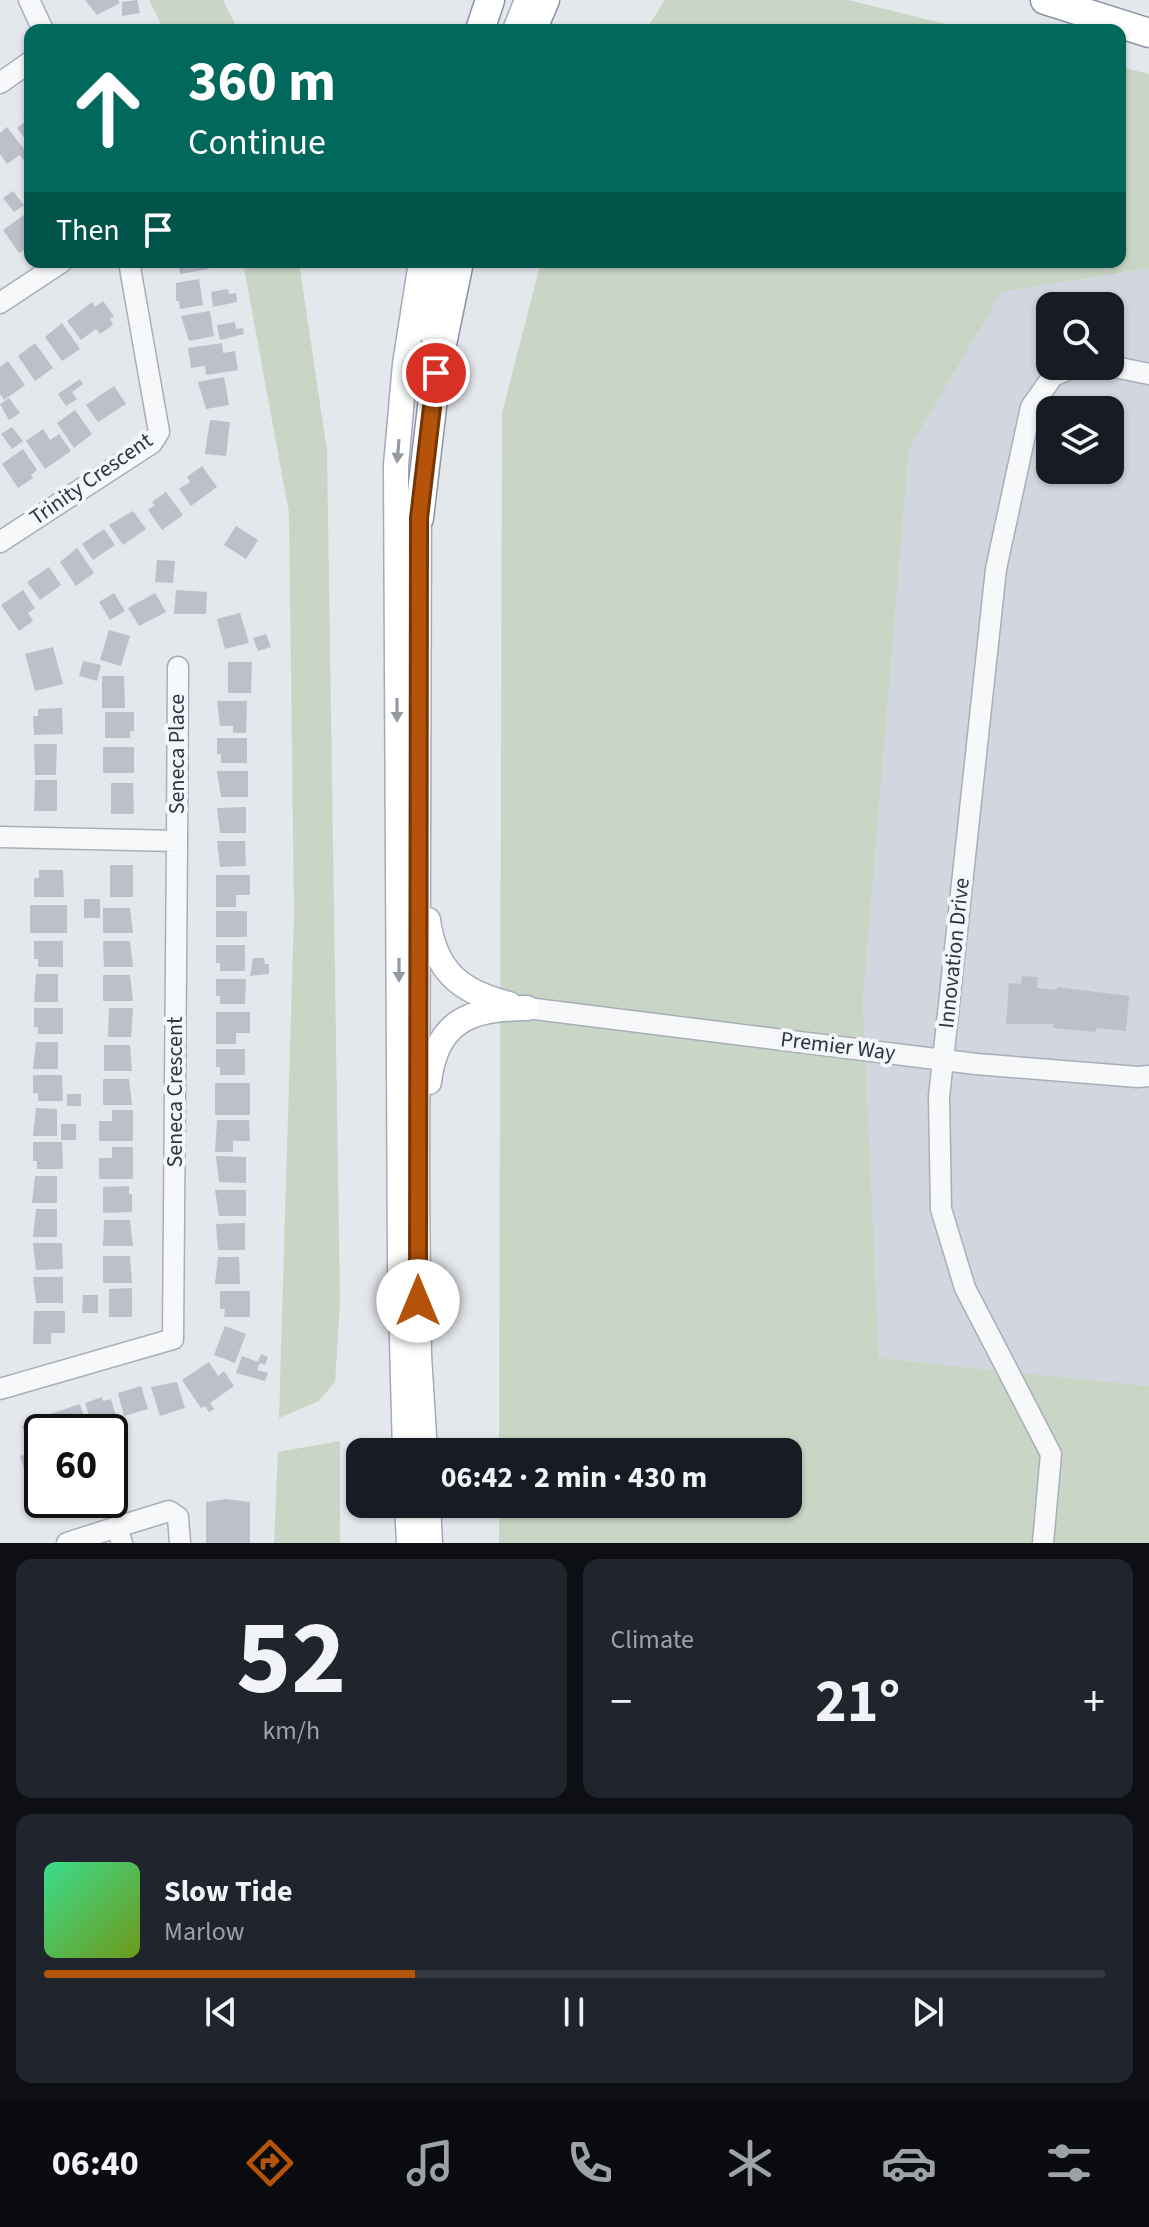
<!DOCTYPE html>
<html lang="en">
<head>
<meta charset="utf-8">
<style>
  body { margin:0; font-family:"Source Sans 3",sans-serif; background:#20242c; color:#f1f3f6; height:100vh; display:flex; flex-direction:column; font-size:30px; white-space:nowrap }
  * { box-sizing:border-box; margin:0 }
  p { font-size:26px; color:#9ea1a6 }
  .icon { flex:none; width:44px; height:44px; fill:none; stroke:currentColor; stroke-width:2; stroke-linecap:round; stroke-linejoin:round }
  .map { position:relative; height:1543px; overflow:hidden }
  .side { display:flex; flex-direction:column; gap:16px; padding:16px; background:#0d0f14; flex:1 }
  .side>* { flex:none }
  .guide { position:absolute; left:24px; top:24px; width:1102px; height:244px; border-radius:16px; box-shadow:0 2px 6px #0004; background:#00695c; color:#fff; overflow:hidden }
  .controls { position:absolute; left:1036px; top:292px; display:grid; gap:16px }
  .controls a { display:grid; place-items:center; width:88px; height:88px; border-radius:16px; background:#171b24; box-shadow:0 2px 6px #0004; font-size:40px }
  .speed { position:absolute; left:24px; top:1414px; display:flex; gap:16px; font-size:40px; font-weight:700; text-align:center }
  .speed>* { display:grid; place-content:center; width:104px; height:104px; border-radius:50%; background:#171b24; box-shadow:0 2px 6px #0004; line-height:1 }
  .speed .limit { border:4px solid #111; border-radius:12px; background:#fff; color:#111 }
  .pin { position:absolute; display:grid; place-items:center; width:68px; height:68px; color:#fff; margin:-34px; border:4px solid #fff; border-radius:50%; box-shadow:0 2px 8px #0007 }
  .me { position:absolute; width:88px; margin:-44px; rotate:0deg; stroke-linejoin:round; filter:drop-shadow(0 0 6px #0008) }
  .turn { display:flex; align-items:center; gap:28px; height:168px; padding:0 32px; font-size:36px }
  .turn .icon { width:104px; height:104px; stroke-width:2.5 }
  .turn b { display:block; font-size:56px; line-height:68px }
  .then { display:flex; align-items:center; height:76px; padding:0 32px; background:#0003; gap:16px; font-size:30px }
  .big { font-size:60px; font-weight:700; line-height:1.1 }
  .side .tile { flex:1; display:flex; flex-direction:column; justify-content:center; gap:12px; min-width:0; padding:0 28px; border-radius:16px; background:#20242c }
  .side .dial { align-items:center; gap:0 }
  .dial b { font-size:104px; line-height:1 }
  .song { display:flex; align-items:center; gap:24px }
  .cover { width:96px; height:96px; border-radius:12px; background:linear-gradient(135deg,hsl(150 70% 55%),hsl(80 70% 35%)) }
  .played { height:8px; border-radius:4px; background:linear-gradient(90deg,#b45309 35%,#363941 35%) }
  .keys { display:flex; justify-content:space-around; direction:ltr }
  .heat { display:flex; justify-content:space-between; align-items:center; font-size:44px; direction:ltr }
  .side .tiles { flex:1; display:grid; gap:16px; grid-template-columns:1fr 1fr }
  .tile:last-child { grid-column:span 2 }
  .trip { position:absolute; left:346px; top:1438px; width:456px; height:80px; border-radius:16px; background:#171b24; box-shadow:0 2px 6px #0004; font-weight:700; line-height:80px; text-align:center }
  .tabs { display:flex; height:128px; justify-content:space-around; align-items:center; background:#090b0e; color:#9ea1a6 }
  .tabs .icon { width:56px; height:56px }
  .tabs .current { color:#b45309 }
  .tabs b { font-size:36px; color:#f1f3f6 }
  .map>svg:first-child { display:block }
  .built { fill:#d2d6de; fill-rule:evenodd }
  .green { fill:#c9d6c5 }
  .building { fill:#bbc0ca }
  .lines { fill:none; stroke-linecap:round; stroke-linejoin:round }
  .minor-casing { stroke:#a9aeb7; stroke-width:23 }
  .major-casing { stroke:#a3abb8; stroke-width:27 }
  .highway-casing { stroke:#8b94a3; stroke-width:31 }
  .minor { stroke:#f7f8fa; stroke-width:20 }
  .major { stroke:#fff; stroke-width:24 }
  .highway { stroke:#fff; stroke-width:28 }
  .oneway { fill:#959aa2 }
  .route-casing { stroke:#753606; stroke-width:20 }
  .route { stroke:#b45309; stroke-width:14 }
  .labels { text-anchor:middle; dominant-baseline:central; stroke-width:8; stroke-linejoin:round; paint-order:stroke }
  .street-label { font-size:22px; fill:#2b3445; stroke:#f4f6f9 }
</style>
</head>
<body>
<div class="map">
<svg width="1149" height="1543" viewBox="0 0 1149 1543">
  <rect width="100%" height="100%" fill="#e4e7ec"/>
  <path class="built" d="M1149 268V1386L879 1358 863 1001 909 449 1002 292ZM1050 306H1110V366H1050ZM1050 410H1110V470H1050Z"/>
  <g class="green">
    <path d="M149 0H223L238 30H164Z"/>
    <path d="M665 0H848L970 30H646Z"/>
    <path d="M1120 67 1149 74V268L1002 292 909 449 863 1001 879 1358 1149 1386V1543H499V1504H788V1452H499L502 413 541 262H1120Z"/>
    <path d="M243 262H299L327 451 340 1304 335 1382 319 1401 279 1418 294 914 289 513Z"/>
    <path d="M340 1441V1543H274L278 1452Z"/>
  </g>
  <g class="building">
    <path d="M85 0H118L120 3 97 15Z"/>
    <path d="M137 0 140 13 122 16V2Z"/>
    <path d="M30 112V145L17 128 26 121 23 117Z"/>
    <path d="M7 127 30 157 25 162 20 155 7 164 0 154V133Z"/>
    <path d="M13 191 24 205 14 212 3 198Z"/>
    <path d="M24 215 30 224V246L19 253 3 230Z"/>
    <path d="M178 262H207L209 269 180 274Z"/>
    <path d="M199 279 203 305 180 309 179 301H176V283Z"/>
    <path d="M228 289 229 294 236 293 237 302 213 307 211 292Z"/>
    <path d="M103 301 114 316 110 319 113 325 100 334 96 329 81 340 67 321 92 302 95 307Z"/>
    <path d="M210 311 214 336 189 341 181 316Z"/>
    <path d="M235 322 236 329 243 328 244 334 220 340 217 325Z"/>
    <path d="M62 323 80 349 62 361 45 337Z"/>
    <path d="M35 343 53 368 35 381 18 356Z"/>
    <path d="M222 343 223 353 235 351 238 370 206 375 205 366 191 368 188 348Z"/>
    <path d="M8 361 25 385 4 400 0 394V367Z"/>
    <path d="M224 377 229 405 206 409 198 382Z"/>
    <path d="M80 379 83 384 72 392 77 399 66 406 58 394Z"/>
    <path d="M114 386 126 404 98 422 86 405Z"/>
    <path d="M9 398 20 413 9 420 0 404Z"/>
    <path d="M75 410 92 434 74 448 57 423Z"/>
    <path d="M210 420 230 422 226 456 205 454Z"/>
    <path d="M12 427 23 441 12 449 1 434Z"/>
    <path d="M43 429 50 440 59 434 71 451 45 469 26 441Z"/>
    <path d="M23 449 37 470 31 475 33 478 18 488 2 464Z"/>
    <path d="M202 466 217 487 191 506 179 489 190 482 187 477Z"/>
    <path d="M166 492 183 515 162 530 148 510 155 505 152 502Z"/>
    <path d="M133 511 146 529 123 545 109 525Z"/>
    <path d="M236 526 258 540 246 559 224 545Z"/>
    <path d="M104 529 115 545 93 560 82 544Z"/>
    <path d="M77 548 94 573 76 586 60 562Z"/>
    <path d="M157 560 175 561 173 583 155 582Z"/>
    <path d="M49 567 61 585 40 600 27 582Z"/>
    <path d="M23 590 35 608 28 613 33 621 19 631 1 605Z"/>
    <path d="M176 590 207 592 206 614H174Z"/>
    <path d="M114 593 125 611 110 620 99 602Z"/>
    <path d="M155 593 166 612 139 626 128 608Z"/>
    <path d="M240 613 249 643 225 649 217 619Z"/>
    <path d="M109 630 130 636 121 666 100 660Z"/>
    <path d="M266 634 271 647 258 651 253 638Z"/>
    <path d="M53 647 63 684 35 691 25 654Z"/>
    <path d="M83 661 101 665 97 681 79 676Z"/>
    <path d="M228 662H252L251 693H228Z"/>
    <path d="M102 676H124L125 708H102Z"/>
    <path d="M217 701H247L246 733H233V726H220Z"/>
    <path d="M62 708 63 734 34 735 33 716H38V709Z"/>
    <path d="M105 712H134V731H130V738H105Z"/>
    <path d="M217 738H247V763H221V754H217Z"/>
    <path d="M34 744H57L56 775H35Z"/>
    <rect x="103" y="747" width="31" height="26"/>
    <path d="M217 771H248V797H221Z"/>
    <path d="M35 780H57V811H34Z"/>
    <path d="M111 783H133L134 814H111Z"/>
    <path d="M246 807V833H220L217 808Z"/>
    <path d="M217 841H245L246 866 220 867Z"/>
    <rect x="110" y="865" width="23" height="32"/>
    <path d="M39 870H63L64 897H34V878H39Z"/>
    <path d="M216 875H250V895H236V907H216Z"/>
    <rect x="84" y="899" width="16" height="19"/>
    <rect x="30" y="905" width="37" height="28"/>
    <path d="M103 908H130L133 933H103Z"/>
    <rect x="216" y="911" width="31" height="26"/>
    <path d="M34 941H63V967H38V959H34Z"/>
    <path d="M103 941H130L133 967H104Z"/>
    <path d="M216 945H245V971H220V963H216Z"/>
    <path d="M253 958H264L265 964H269V974L250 976Z"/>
    <path d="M36 974H58V1002H34Z"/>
    <path d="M103 975H130L133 1001H103Z"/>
    <path d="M1022 976 1038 977 1037 988 1057 990V987L1129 996 1126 1031 1096 1028V1032L1053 1028 1054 1024H1006L1009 983 1021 984Z"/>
    <path d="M216 979H246L245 1004H220V996H216Z"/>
    <path d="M34 1008H63V1034H38V1027H34Z"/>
    <path d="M109 1008H133L131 1037H108Z"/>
    <path d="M216 1012H250V1033H236V1044H216Z"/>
    <path d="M36 1042H58V1069H33Z"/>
    <path d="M104 1045H130L132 1071H104Z"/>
    <path d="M216 1049H245V1075H220V1067H216Z"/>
    <path d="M33 1075H62L63 1101H38V1093L33 1094Z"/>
    <path d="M103 1079H129L132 1105H103Z"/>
    <rect x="215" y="1083" width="35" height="32"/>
    <rect x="67" y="1094" width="14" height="12"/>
    <path d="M36 1108 57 1109V1136H33Z"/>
    <path d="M112 1110H133V1141H99V1121H112Z"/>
    <path d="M217 1120H249L250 1141H233V1152H215Z"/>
    <rect x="61" y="1124" width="15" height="16"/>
    <path d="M33 1142H62L63 1169H37V1161H33Z"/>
    <path d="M112 1147H133V1179H99V1158H112Z"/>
    <path d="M216 1156 246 1157V1183L219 1182Z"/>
    <path d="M35 1176H57V1203H32Z"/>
    <path d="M129 1186V1194H132V1212L103 1213V1187Z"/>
    <path d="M215 1190H246V1216H219Z"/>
    <path d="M36 1209H57V1237H33Z"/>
    <path d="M104 1220H130L133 1246H103Z"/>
    <path d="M245 1223V1250H218L216 1224Z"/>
    <path d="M33 1243H62L63 1269 36 1270Z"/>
    <path d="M103 1256H130L132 1283H103Z"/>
    <path d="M218 1257H239L240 1284H215Z"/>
    <path d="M33 1277H63V1303H36Z"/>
    <path d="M132 1288V1317H109V1289Z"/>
    <path d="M220 1291H250V1317H224L225 1309H220Z"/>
    <path d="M83 1295H98V1313H82Z"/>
    <path d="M34 1311H65V1333H51V1344H33Z"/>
    <path d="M225 1326 246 1334 235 1363 214 1355Z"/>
    <path d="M261 1354 268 1357 265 1365 260 1363 257 1370 268 1373 265 1381 236 1373 242 1356 258 1362Z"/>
    <path d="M209 1362 218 1376 224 1371 234 1386 210 1403 214 1409 209 1412 205 1406 201 1408 182 1380Z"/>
    <path d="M177 1382 185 1408 160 1416 151 1387Z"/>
    <path d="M141 1386 148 1409 124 1416 118 1393Z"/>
    <path d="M102 1397 103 1401 111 1399 118 1423 94 1431 85 1403Z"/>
    <path d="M80 1404 86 1424 76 1427 77 1432H56L50 1414Z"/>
    <path d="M46 1415 51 1432H42V1447L30 1451 22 1426 29 1424 28 1420Z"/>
    <path d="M35 1452 40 1468 25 1472 20 1456Z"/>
    <path d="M226 1499 250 1502V1543H206V1502Z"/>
  </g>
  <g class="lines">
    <g class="minor-casing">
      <g id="minor">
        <path d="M29 0 43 30"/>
        <path d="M0 83 30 62"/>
        <path d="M0 303 62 262"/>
        <path d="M1110 366 1149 374"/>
        <path d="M0 542 152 443 159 432 129 262"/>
        <path d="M0 837 177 841 173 1339 0 1389"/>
        <path d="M177 841 178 667"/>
        <path d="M527 1008 976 1064 1138 1077 1149 1076"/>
        <path d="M67 1543 117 1527"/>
        <path d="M122 1543 117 1527 169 1511 178 1517 180 1543"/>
        <path d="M1043 1543 1051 1454 965 1288 941 1209 939 1097 996 569 1031 407 1053 376 1077 366"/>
      </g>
    </g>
    <g class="major-casing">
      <g id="major">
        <path d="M515 30 527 0"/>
        <path d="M432 334 444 262"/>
        <path d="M419 499 417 1194 419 1355 425 1452"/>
        <path d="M428 920C435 971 460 992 509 1004"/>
        <path d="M429 1082C436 1021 470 1008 527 1008"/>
        <path d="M405 1452 400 1267 396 465 405 364 421 262"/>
        <path d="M407 1504 409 1543"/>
        <path d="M428 1504 430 1543"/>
      </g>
    </g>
    <g class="highway-casing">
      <g id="highway">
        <path d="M1045 0 1149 33"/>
        <path d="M480 30 490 0"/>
        <path d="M532 30 545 0"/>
        <path d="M419 518 436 373 459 262"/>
      </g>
    </g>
    <use href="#minor" class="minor"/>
    <use href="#major" class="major"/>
    <use href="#highway" class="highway"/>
  </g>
  <defs><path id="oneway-solid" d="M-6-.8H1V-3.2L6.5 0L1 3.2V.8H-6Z" transform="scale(2)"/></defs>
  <g class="oneway">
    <use href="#oneway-solid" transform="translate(398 451) rotate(95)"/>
    <use href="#oneway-solid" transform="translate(397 710) rotate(90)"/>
    <use href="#oneway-solid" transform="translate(399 970) rotate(90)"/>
  </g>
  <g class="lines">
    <g class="route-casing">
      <path id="route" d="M418 1301 419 518 436 373"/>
    </g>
    <use href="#route" class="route"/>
  </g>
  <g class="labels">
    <g class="street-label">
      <text transform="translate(91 479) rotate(-35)">Trinity Crescent</text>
      <text transform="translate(177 754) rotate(-90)">Seneca Place</text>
      <text transform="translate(954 953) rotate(-84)">Innovation Drive</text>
      <text transform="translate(838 1046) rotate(7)">Premier Way</text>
      <text transform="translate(175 1092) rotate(-90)">Seneca Crescent</text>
    </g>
  </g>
</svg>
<div class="controls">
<a><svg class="icon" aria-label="search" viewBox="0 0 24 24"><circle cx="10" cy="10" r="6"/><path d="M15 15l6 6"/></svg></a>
<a><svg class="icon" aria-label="layers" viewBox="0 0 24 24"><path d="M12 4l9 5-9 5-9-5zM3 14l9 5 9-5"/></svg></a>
</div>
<div class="speed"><div class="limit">60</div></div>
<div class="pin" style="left:436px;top:373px;background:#d93025"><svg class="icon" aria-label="arrive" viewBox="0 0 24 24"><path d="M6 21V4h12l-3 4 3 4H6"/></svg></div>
<svg class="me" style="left:418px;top:1301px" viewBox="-20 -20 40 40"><circle r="19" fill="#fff"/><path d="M0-13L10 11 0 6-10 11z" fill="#b45309"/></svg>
<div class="trip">06:42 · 2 min · 430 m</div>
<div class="guide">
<div class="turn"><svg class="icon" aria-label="ahead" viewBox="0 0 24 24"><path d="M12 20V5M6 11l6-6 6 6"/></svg><div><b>360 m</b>Continue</div></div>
<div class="then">Then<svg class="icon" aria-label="arrive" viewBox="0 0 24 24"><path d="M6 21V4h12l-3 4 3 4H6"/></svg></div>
</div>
</div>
<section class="side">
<div class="tiles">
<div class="tile dial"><b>52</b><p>km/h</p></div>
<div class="tile"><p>Climate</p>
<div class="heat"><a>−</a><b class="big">21°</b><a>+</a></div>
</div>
<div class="tile">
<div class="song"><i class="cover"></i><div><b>Slow Tide</b><p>Marlow</p></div></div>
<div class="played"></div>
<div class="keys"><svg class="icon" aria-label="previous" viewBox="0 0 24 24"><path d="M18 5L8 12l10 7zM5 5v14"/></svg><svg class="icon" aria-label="pause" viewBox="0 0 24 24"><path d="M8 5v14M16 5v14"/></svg><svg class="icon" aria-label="next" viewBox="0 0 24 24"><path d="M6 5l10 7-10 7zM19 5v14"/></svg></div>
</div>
</div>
</section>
<nav class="tabs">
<b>06:40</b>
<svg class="icon current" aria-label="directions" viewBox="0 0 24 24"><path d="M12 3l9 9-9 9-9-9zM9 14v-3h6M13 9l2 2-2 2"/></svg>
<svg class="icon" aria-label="music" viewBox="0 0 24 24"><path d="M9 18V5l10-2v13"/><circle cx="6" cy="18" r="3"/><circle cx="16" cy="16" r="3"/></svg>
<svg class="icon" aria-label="phone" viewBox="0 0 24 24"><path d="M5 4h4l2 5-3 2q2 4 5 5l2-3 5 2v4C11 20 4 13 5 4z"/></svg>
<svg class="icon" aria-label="climate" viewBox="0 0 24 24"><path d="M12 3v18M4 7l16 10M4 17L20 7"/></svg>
<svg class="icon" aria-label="car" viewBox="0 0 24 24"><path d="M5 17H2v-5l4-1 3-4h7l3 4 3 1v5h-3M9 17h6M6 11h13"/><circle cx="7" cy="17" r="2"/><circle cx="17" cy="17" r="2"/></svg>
<svg class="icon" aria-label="filters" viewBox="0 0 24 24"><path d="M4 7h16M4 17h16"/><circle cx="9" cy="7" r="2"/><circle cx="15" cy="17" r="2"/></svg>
</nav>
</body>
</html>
